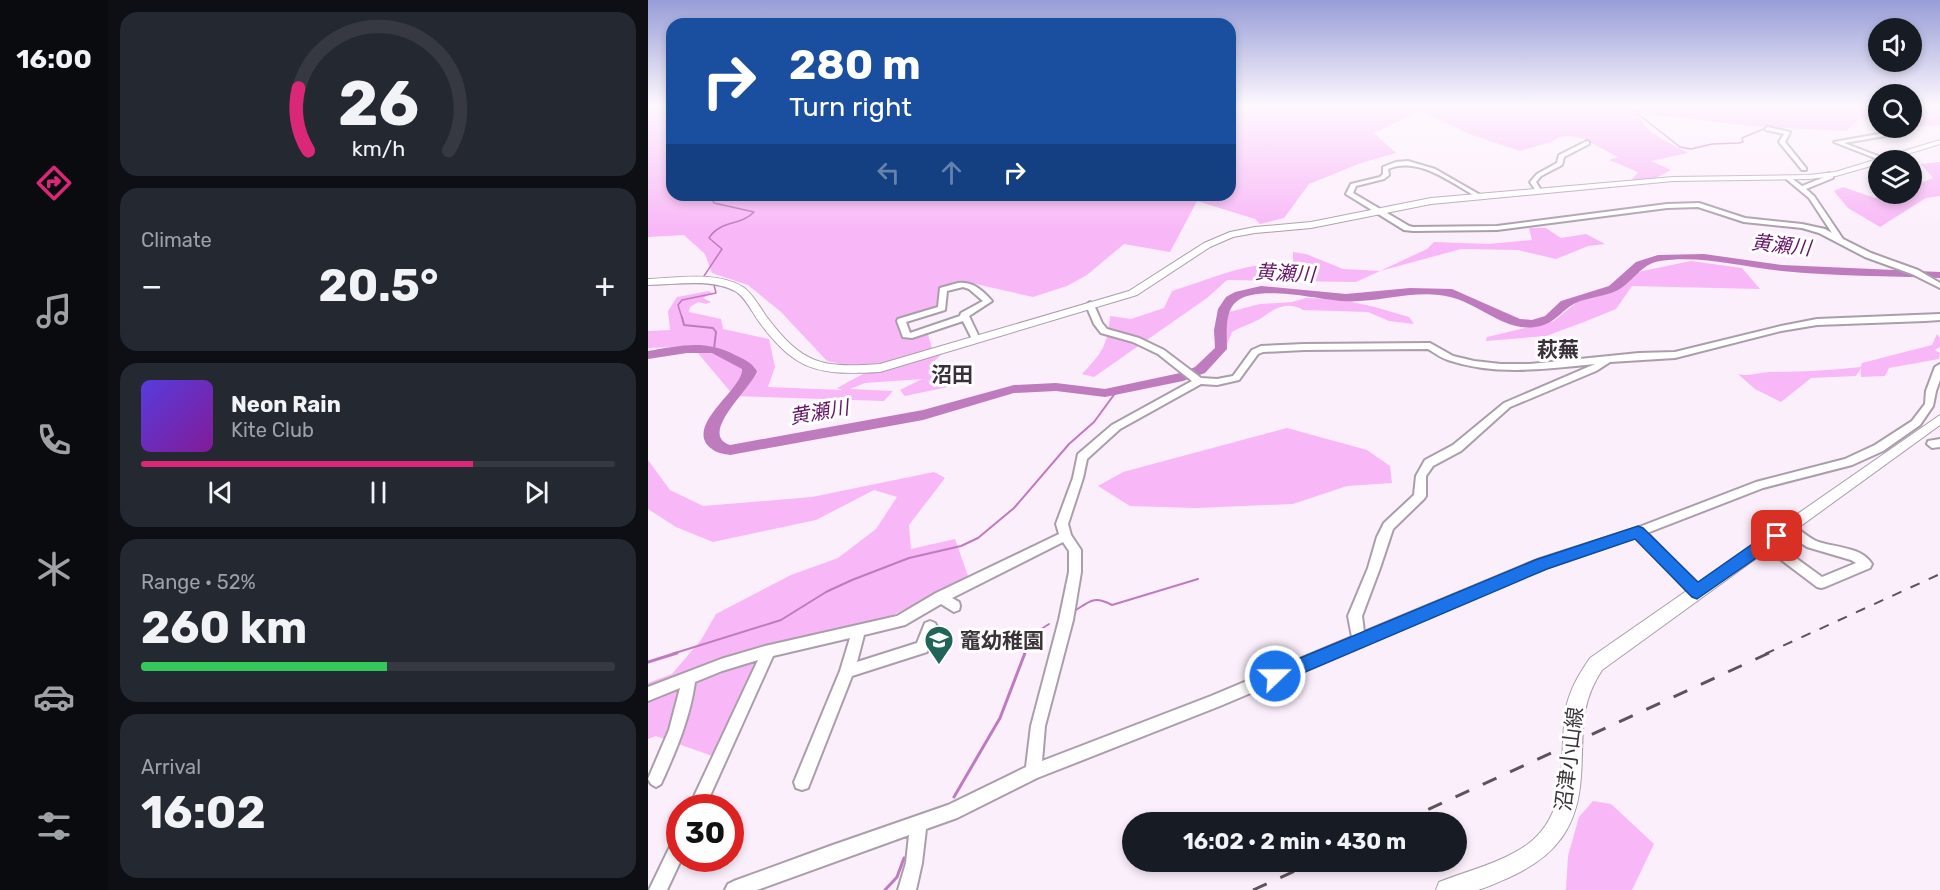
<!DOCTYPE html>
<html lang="en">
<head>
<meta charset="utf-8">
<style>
  body { margin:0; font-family:Rubik,"Noto Sans JP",sans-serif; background:#242831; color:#f1f3f6; height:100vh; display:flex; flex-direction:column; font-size:22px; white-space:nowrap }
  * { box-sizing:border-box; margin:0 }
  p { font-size:20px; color:#9ea1a6 }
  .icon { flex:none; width:33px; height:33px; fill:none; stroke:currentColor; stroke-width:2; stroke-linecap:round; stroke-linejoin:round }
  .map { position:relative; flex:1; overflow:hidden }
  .drawer { display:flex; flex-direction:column; gap:12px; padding:12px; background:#0d0f14; width:540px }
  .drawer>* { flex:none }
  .banner { position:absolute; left:18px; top:18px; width:570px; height:183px; border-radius:18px; box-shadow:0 3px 9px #0003; background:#1a4fa0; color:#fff; overflow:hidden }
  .tools { position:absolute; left:1220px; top:18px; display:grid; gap:12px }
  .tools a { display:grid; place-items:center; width:54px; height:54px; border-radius:50%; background:#171b24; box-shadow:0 3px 9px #0003; font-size:30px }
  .speed { position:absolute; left:18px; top:794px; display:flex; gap:12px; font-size:30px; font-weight:700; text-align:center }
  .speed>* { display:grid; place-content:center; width:78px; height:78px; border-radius:50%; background:#171b24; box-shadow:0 3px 9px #0003; line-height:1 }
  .speed .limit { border:9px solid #d22; background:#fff; color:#111 }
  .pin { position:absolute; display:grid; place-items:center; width:51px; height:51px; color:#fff; margin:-26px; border-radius:12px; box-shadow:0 3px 9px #0006 }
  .me { position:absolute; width:66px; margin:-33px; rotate:68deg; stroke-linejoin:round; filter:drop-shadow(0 0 4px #0008) }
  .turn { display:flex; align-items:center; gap:21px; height:126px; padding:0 24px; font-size:27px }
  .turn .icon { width:78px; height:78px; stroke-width:2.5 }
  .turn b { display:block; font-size:42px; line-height:51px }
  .lanes { display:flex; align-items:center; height:57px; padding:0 24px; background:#0003; justify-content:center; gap:30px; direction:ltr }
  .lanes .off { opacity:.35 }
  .big { font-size:45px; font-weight:700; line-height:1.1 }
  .drawer .card { flex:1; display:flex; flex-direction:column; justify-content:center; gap:9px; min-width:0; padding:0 21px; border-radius:18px; background:#242831 }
  .drawer .dial { align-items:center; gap:0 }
  .dial svg { height:156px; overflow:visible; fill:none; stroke:#363941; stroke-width:7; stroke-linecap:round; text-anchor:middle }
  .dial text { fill:#f1f3f6; stroke:none }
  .song { display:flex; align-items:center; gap:18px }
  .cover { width:72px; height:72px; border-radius:9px; background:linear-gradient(135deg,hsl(250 70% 55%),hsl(290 70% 35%)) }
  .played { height:6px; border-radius:3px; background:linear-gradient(90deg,#db2777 70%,#363941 70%) }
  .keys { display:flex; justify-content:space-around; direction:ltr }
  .heat { display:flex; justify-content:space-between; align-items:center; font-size:33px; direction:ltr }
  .charge { height:9px; border-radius:4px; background:linear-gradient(90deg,#34c759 52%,#363941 0) }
  .trip { position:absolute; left:474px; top:812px; width:345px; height:60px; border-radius:30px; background:#171b24; box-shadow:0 3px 9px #0003; font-weight:700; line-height:60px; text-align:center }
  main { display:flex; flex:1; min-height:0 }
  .tabs { display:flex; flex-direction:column; width:108px; justify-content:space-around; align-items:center; background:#090b0e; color:#9ea1a6 }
  .tabs .icon { width:42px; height:42px }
  .tabs .current { color:#db2777 }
  .tabs b { font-size:27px; color:#f1f3f6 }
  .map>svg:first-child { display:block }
  .green { fill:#f8b7f7 }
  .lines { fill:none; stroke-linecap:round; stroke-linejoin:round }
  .stream-far2 { stroke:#be7bbd; stroke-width:1.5 }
  .stream-far1 { stroke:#be7bbd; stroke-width:2 }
  .stream { stroke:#be7bbd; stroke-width:3 }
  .river { fill:#be7bbd; fill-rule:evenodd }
  .street-casing { stroke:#aa9eaa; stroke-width:4 }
  .secondary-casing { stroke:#aa9eaa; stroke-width:2 }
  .street { fill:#fff; fill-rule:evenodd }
  .secondary { fill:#fff; fill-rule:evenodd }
  .rail-far1 { stroke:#5b545a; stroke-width:2; stroke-dasharray:10 10; stroke-linecap:butt }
  .rail { stroke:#5b545a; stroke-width:3; stroke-dasharray:15 15; stroke-linecap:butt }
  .route { fill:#1a73e8; stroke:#114b97; stroke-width:1.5 }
  .labels { text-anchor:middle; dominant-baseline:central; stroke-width:6; stroke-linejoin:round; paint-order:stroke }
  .water-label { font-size:20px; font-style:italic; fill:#671668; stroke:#fff }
  .quarter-label { font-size:21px; font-weight:bold; fill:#3a303a; stroke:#fff }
  .near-poi-label { font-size:21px; font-weight:bold; fill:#3a3439; stroke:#fff; text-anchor:start }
  .near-street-label { font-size:21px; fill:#3a3439; stroke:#fff }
</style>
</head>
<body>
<main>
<nav class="tabs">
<b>16:00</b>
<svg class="icon current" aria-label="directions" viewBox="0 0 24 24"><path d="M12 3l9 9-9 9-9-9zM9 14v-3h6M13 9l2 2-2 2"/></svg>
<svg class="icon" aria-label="music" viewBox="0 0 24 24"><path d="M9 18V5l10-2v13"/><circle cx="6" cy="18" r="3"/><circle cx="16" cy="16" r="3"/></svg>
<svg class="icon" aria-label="phone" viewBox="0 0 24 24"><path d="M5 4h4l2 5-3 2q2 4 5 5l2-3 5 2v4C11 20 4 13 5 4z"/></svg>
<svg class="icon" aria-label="climate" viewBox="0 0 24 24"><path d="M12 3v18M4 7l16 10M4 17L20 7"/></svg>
<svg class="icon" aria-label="car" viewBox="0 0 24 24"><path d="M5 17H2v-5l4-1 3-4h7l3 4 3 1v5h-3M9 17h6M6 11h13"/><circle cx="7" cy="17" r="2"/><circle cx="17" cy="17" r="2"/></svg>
<svg class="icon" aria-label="filters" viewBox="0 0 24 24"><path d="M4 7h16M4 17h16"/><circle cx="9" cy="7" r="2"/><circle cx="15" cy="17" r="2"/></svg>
</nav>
<section class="drawer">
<div class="card dial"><svg viewBox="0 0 100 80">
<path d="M14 69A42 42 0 1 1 86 69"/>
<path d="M14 69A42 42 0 0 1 9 37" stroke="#db2777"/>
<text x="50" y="56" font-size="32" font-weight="700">26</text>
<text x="50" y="72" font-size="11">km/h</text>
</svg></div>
<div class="card"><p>Climate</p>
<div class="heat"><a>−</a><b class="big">20.5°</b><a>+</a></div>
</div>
<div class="card">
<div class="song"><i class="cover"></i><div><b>Neon Rain</b><p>Kite Club</p></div></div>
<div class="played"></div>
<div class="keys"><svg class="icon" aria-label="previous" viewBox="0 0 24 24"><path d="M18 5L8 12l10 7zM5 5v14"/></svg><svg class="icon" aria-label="pause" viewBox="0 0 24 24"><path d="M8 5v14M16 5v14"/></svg><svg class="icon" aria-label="next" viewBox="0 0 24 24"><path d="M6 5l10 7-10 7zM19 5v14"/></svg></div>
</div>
<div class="card"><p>Range · 52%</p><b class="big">260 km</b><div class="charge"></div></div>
<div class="card"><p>Arrival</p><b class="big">16:02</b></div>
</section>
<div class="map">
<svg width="1292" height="890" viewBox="0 0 1292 890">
  <rect width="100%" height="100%" fill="#fceffc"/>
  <g class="green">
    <path d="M0 107H24V195H582V107H1230V122L1212 118 1198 131 1103 126 991 113C993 132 1025 144 1040 153L1003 161 1023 170 1008 178 983 181 990 172 961 160 970 157 934 138 922 136 912 137 903 142 872 151 824 135 772 111 726 133 748 153 713 163 661 184 636 218 612 224 607 219 549 201 522 252 476 244 439 275 419 286 385 297 319 282 295 290 294 308 252 322 261 336 279 331 284 348 235 363 198 365 179 361 133 312 100 285 64 273 57 254 36 235 0 237Z"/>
    <path d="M1263 107H1292V125L1263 127Z"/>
    <path d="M1292 162V196L1278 198 1232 227 1200 208 1186 191 1195 187 1227 198 1248 194H1263V187L1285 178 1273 164Z"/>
    <path d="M881 228H898L913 238 938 234 957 244 940 246 908 259 870 250 813 249 732 271 708 282 579 280 559 298 446 377 434 374C454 353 460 345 462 316L483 319 516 308 524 291C569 277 596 263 645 262V252L658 254 695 269 732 271 779 249 786 242 840 244 884 240Z"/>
    <path d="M1043 261 1094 268 1112 289 984 286 968 309 936 322 898 336 838 341 839 337 906 321 929 302 959 290 980 274Z"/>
    <path d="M61 291 64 293 55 298 63 302 58 304 50 302 42 307 41 312 73 319 75 329 121 339 127 367 120 387 194 390 189 388 224 369 295 353 281 366 315 364 314 384 257 396 252 390 274 379 217 383 202 389 245 391 236 401 86 396 44 346 0 348V331L22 330 20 311 29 297Z"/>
    <path d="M658 298 690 299 727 307 761 317 766 324 741 321 720 312 655 310C640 301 627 308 615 317 608 322 592 327 584 332L579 344 572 342V327L576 314 581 312 612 304 644 302Z"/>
    <path d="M1289 334 1292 338V347L1287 350 1292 353 1291 359 1241 368 1237 376 1213 377V368L1208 376 1163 378 1133 402 1107 389 1090 374C1102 377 1111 372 1123 372 1153 372 1183 370 1213 367L1214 363 1284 345Z"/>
    <path d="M639 428 719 450 742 466 744 483 699 486 645 504 548 508 482 506 450 486 475 472Z"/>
    <path d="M0 460 22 490 55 506 164 497 286 472 297 478 261 525 263 549 307 539 320 576 226 625 148 637 117 652 70 758 8 736 0 739V683L24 674 53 640 68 614 143 575 190 558 228 529 249 497 226 490 168 520 65 542 28 527 0 509Z"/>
    <path d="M945 801 963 804 1006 844 984 890H918L920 856 931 817Z"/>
  </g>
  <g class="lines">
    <g class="stream-far2">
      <path d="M981 107 1032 147 1043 149 1064 144 1091 143 1095 142 1094 138 1123 126"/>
      <path d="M56 276 74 249 61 238C72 220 93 226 106 212L66 203 62 195"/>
      <path d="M34 318 30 305 34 300 68 293 66 285"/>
    </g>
    <g class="stream-far1">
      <path d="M34 317 36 325 65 328 68 332 66 349"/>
      <path d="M428 610C443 600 447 596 464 605L550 579"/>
      <path d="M24 654 133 620 178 592 204 580 261 558 313 546 330 538 366 508 421 444 446 422 468 392"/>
      <path d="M376 654 381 637 401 624"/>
    </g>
    <g class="stream">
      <path d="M0 662 29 653"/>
      <path d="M306 797 352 718 377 653"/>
      <path d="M237 890 249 877 256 858"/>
    </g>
    <path class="river" d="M1056 254 1134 265 1292 272V278C1239 276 1186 276 1134 271 1093 267 1053 255 1012 261 992 264 985 283 968 291 953 298 934 297 921 307 909 316 903 325 887 327 857 332 830 303 802 297 769 288 727 304 694 301 668 299 608 284 588 302 576 312 579 335 579 349L557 373 535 381 457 397 408 391 366 393 275 420 82 455C77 454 68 453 64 449 33 427 97 388 94 369L64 353H39L0 359V351C33 346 56 339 87 355 96 359 103 362 109 371 104 388 49 434 82 445L275 410 366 385 408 383 457 389 532 373 547 367 567 348 566 330 570 309 578 297 587 292 613 286 698 294 762 288 804 289 872 319 884 320 897 316 913 301 961 286 988 262 1010 255Z"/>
    <g class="street-casing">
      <g id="street">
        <path d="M1120 127 1142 132 1137 142 1158 168V170H1154L1131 142 1136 134 1118 130 1117 129Z"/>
        <path d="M1259 129 1261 130V132L1196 143 1238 159 1239 160H1232L1186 142Z"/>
        <path d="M939 141 941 142V144L916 157 914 165 893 176 888 182 893 190 888 191 882 182 889 174 909 163 911 155Z"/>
        <path d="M760 161 787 169 834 196 829 197C803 183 771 156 740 169L741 175 736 179 708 186 705 193 761 226 765 227 849 226 1019 204 1051 203 1097 218 1154 224 1177 229 1184 233 1161 198 1137 178 1142 177 1154 186 1179 176 1178 175 1181 173 1185 176V178L1158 189 1166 196 1195 239 1223 253 1270 270 1292 283V288L1264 274 1217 257 1171 233 1154 228 1096 222 1050 207 1019 208 849 230 765 231 756 230 698 194 703 184 732 177 735 174V167L748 162Z"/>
        <path d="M310 283C325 281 335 291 344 301L321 316 332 339 331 341H325L315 321 264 338 255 337 249 321 250 319 290 307 292 288ZM315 287 321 289 335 301 313 313 312 316 262 333 258 322 297 310 299 291Z"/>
        <path d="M442 302 446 305 454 323 459 329 491 338 516 350 553 378 569 379 585 376 604 350 613 346 656 344 782 343 805 356 826 361 853 364H882L991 353 1027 352 1133 326 1169 319 1292 314V320L1277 321 1169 325 1133 331 1027 358 962 362 948 371 862 407 813 451 785 466 778 476V496L776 499 745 529 732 568 714 616 716 632 889 560 986 529 1108 482 1197 459 1227 445 1264 421 1277 404 1278 391 1287 367 1292 364V380L1288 391 1285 406 1272 425 1235 451 1204 465 1115 488 999 533 1053 588 1055 592 1053 596 1049 597 1045 596 988 537 897 568 572 706 389 778 309 818 278 829 274 863 268 890H250L258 863 261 835 109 890H77L80 884 86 881 182 846 300 805 378 767 383 726 411 620 421 572V551L415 542 304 598 311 602 312 606 311 610 306 612 293 604 257 625 216 635 209 662 269 643 277 623 282 621 287 623 289 627 279 652 204 676 160 788 154 790 148 788 146 782 192 671 202 638 125 656 57 807H41L110 660 74 671 47 682C42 718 28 751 13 784L8 787 3 784 0 779 21 730 32 688 0 701V687L73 659 117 646 249 616 288 593 411 534 408 524 425 478 430 454 464 425 544 381 510 354 485 342 453 333 446 324 438 305ZM780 349C787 353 793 358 800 360 847 376 899 369 947 364L856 403 805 445 777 460 768 476 766 495 736 523 729 537 720 568 700 616 704 637 563 696 394 761 397 726 425 620 433 572V550L423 535 420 524 435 478 439 459 472 429 553 384 569 385 591 380 610 354 615 352 656 350Z"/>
        <path d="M1292 439V447L1284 448 1279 444 1280 441Z"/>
        <path d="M1139 523C1150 527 1158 536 1168 541 1186 548 1213 546 1224 564L1222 568 1177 587 1173 588 1169 587 1115 546 1113 543 1115 540 1119 538 1123 540 1174 577 1208 563 1203 560 1159 547 1135 531 1133 528 1135 525Z"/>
        <path d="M32 836V858H34L19 890H1L26 838Z"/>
      </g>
    </g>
    <g class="secondary-casing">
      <g id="secondary">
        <path d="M1292 140V144L1240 160H1230V164L1188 176 1161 179 1025 181 783 204 663 228 607 233 585 237 562 247 489 295 232 372C173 375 149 373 112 323 105 314 97 296 87 291 62 278 27 285 0 285V279C29 278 69 271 95 287 104 293 112 307 118 316 155 365 173 368 232 364L481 291 556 243 582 232 607 227 663 222 783 198 1025 177 1161 175 1187 172Z"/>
        <path d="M1292 415V425L954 670C930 707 936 734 933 776 930 828 907 857 860 878 850 882 840 887 830 890 817 890 801 890 788 890L791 882C821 870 853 863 880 844 924 811 910 755 918 708 922 689 931 674 942 658Z"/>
      </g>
    </g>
    <use href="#street" class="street"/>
    <use href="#secondary" class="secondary"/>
    <path class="rail-far1" d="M1117 654 1292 574"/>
    <g class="rail">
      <path d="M753 822 1121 653"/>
      <path d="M605 890 669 861"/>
    </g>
  </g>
  <linearGradient id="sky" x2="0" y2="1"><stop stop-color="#979dd7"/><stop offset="0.46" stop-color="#fef8fe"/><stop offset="1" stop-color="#fef8fe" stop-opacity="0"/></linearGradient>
  <rect width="1292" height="231" fill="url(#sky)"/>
  <path class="route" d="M990 526 995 528 1050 582 1123 531H1134L1136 536 1134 540 1049 599 1044 597 987 539 899 569 627 685 621 682 618 676 621 671 887 560Z"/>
  <defs>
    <g id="school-pin" transform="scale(1.5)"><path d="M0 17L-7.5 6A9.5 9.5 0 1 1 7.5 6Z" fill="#206557" stroke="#fff"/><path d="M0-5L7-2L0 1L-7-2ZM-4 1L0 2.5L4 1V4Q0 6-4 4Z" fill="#fff"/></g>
  </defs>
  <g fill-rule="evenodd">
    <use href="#school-pin" x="291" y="640"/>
  </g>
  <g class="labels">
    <g class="water-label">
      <text transform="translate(1133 245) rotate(6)">黄瀬川</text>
      <text transform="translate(637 273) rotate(3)">黄瀬川</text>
      <text transform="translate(171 412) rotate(-10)">黄瀬川</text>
    </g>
    <g class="quarter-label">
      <text x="910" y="349">萩蕪</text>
      <text x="304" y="374">沼田</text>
    </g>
    <g class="near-poi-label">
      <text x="312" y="640">竈幼稚園</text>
    </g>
    <g class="near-street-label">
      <text transform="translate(921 759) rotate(-83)">沼津小山線</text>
    </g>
  </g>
</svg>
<div class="tools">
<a><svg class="icon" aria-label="sound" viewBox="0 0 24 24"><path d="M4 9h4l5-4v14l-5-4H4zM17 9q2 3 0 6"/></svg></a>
<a><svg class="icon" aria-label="search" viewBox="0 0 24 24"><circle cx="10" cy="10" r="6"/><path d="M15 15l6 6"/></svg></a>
<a><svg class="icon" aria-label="layers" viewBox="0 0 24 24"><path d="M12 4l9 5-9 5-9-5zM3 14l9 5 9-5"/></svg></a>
</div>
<div class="speed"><div class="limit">30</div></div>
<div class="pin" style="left:1129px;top:536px;background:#d93025"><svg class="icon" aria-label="arrive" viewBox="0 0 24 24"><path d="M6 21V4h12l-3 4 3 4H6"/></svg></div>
<svg class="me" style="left:627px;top:676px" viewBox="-20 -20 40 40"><circle r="17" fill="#1a73e8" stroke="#fff" stroke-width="3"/><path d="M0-11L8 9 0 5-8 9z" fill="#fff"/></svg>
<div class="trip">16:02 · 2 min · 430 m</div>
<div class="banner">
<div class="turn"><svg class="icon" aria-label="right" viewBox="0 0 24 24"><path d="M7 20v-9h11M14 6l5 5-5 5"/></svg><div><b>280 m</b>Turn right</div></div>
<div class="lanes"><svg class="icon off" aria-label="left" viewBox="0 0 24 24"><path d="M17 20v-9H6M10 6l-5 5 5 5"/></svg><svg class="icon off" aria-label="ahead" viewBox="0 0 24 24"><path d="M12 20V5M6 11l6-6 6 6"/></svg><svg class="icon" aria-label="right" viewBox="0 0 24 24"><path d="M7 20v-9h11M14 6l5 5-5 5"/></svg></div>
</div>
</div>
</main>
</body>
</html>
